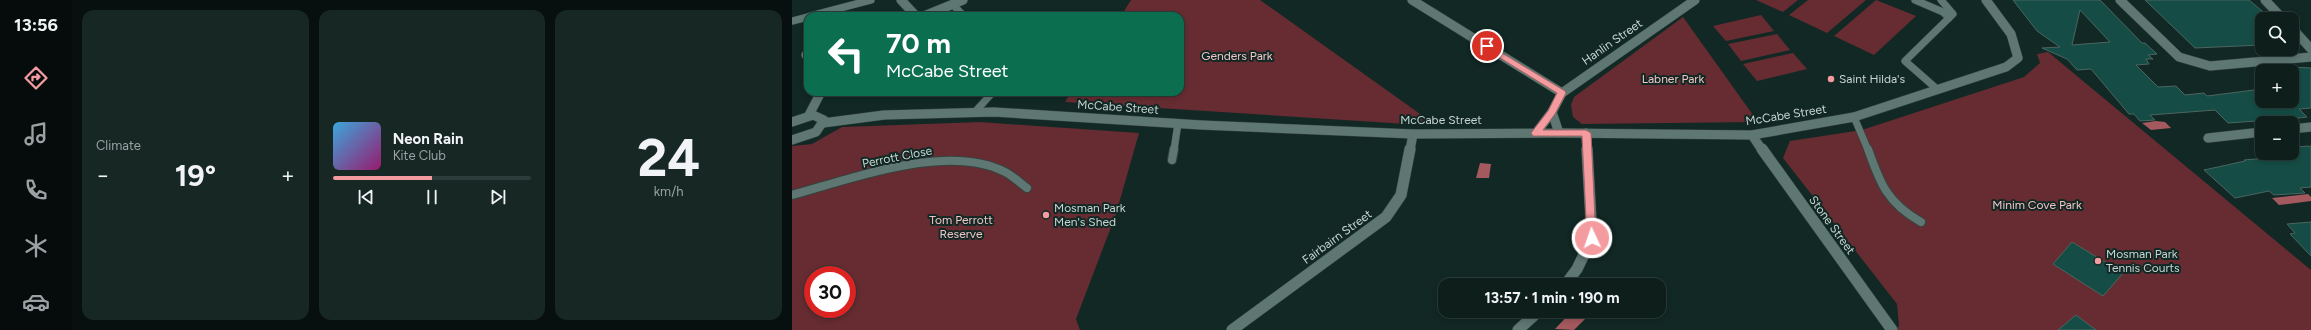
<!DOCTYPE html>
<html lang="en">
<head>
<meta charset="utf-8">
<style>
  body { margin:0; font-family:Figtree,sans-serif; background:#162724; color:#f1f3f6; height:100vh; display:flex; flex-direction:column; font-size:15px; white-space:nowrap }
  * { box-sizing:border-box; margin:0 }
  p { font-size:13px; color:#9aa2a3 }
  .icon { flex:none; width:22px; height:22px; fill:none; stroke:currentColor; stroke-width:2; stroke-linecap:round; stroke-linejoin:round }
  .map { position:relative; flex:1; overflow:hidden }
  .details { display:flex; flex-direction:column; gap:10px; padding:10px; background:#07100f; width:720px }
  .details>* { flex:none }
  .banner { position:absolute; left:12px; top:12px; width:380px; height:84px; border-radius:12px; box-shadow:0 2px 6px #0003,0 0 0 1px #2d3c3a; background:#0b6e4f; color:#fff; overflow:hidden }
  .controls { position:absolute; left:1463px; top:12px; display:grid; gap:8px }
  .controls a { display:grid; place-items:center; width:44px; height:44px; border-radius:8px; background:#0d1e1b; box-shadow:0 2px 6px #0003,0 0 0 1px #2d3c3a; font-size:20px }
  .speed { position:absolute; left:12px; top:266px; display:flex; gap:8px; font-size:20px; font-weight:700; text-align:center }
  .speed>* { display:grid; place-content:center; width:52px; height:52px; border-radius:50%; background:#0d1e1b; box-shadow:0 2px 6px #0003,0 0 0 1px #2d3c3a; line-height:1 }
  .speed .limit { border:6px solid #d22; background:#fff; color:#111 }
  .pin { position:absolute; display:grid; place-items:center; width:34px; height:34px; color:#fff; margin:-17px; border:2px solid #fff; border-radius:50%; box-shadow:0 1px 4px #0007 }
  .me { position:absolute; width:44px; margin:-22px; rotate:357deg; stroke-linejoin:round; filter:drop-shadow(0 0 3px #0008) }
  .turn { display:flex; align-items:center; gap:14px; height:84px; padding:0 16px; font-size:18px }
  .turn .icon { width:52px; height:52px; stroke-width:2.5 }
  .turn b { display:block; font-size:28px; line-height:34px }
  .big { font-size:30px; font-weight:700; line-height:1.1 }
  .details .tile { flex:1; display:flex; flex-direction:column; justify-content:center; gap:6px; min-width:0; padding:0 14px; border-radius:12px; background:#162724 }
  .details .dial { align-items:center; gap:0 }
  .dial b { font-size:52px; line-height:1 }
  .song { display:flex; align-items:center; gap:12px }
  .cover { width:48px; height:48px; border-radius:6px; background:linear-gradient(135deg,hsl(200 70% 55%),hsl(320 70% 35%)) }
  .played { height:4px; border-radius:2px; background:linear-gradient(90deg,#f49b9f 50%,#2d3c3a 50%) }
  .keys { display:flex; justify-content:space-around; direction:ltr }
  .heat { display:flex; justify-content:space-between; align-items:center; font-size:22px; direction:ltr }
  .details .tiles { flex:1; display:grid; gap:10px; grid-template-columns:repeat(3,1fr) }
  .trip { position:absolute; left:646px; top:278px; width:228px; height:40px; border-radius:12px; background:#0d1e1b; box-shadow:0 2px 6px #0003,0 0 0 1px #2d3c3a; font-weight:700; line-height:40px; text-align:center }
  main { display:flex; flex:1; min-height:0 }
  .tabs { display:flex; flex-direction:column; width:72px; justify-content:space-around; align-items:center; background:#050c0b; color:#9aa2a3 }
  .tabs .icon { width:28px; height:28px }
  .tabs .on { color:#f49b9f }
  .tabs b { font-size:18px; color:#f1f3f6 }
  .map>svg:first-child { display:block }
  .green { fill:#662c31; fill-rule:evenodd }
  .water { fill:#a4595e }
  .building { fill:#154d46; stroke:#4c6560; fill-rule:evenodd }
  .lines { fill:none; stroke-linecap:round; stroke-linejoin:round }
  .lane-far1-casing { stroke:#344441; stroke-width:8 }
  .lane-casing { stroke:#344441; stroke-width:10 }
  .street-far1-casing { stroke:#344441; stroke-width:10 }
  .street-casing { stroke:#344441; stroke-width:12 }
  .secondary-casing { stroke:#344441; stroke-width:10 }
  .lane-far1 { stroke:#5e7772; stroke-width:7 }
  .lane { stroke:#5e7772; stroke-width:8 }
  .street-far1 { stroke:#5e7772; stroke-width:9 }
  .street { stroke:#5e7772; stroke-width:11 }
  .secondary { stroke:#5e7772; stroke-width:9 }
  .route { fill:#f49b9f; stroke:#9f6567 }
  .poi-dot { fill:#f49b9f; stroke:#112824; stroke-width:1.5 }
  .labels { text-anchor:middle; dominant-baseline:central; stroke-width:4; stroke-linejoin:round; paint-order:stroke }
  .street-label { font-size:12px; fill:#c7d5d2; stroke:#112824 }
  .park-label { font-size:12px; fill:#f1c4c5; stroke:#112824 }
  .poi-label { font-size:12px; fill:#c7d5d2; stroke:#112824; text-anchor:start }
</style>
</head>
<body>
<main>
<nav class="tabs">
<b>13:56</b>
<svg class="icon on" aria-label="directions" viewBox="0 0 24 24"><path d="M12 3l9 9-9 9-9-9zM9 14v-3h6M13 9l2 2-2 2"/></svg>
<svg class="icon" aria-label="music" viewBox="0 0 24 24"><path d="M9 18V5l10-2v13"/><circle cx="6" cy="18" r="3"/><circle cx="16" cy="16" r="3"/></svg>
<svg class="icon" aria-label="phone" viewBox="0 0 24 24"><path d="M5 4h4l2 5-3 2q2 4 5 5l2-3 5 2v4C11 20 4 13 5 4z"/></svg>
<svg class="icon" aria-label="climate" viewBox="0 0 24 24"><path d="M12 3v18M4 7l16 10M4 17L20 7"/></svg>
<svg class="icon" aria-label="car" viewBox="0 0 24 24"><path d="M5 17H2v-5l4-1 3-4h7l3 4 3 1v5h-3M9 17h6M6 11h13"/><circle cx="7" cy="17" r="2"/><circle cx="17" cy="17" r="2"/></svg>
</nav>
<section class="details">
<div class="tiles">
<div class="tile"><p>Climate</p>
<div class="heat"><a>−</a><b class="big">19°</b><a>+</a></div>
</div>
<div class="tile">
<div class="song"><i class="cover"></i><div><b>Neon Rain</b><p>Kite Club</p></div></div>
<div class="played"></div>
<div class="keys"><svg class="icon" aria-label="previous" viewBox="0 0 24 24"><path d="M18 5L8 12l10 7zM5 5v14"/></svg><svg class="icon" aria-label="pause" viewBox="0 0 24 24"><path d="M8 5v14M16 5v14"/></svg><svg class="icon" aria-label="next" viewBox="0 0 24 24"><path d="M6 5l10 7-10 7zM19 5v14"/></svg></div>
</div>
<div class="tile dial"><b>24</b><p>km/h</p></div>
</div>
</section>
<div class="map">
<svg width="1519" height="330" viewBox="0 0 1519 330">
  <rect width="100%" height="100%" fill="#112824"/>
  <g class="green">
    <path d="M339 0H468L645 126 273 102 279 92H388V16H329Z"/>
    <path d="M964 0H1006L991 12Z"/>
    <path d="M1016 0H1074L1035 33 997 15Z"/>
    <path d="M1084 0 1124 16 1082 55 1042 36Z"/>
    <path d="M969 15 982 31 934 41 921 26Z"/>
    <path d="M891 17 966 122 790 124 781 117 779 105 782 97Z"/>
    <path d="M985 34 998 50 949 61 936 44Z"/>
    <path d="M1256 52 1519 270V330H1105L1107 325 1105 304 991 158 998 141 1070 130 1232 77 1248 63 1245 54Z"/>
    <path d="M1001 53 1015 69 965 81 951 64Z"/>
    <path d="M188 122 347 133 324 214 284 319 288 330H0V146L20 144 50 127ZM21 275H55V309H21Z"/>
  </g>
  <g class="water">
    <path d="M1364 121 1373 122 1379 128 1359 130 1350 123Z"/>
    <path d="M688 163 699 164 697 178H684Z"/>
    <path d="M1516 194 1519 197V201L1487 205 1480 198Z"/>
    <path d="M780 311H785L794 318 782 330 763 329Z"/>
  </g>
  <g class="building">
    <path d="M1221 0H1308L1350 43H1353L1365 54 1356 55 1361 59H1354L1357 64 1344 65 1366 87 1384 86 1393 95 1412 93 1415 96 1470 89V101L1500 102V67L1519 68V108L1507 109 1515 117 1468 123 1465 121 1436 123 1423 110 1358 115 1363 120 1348 121 1342 114H1337L1299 69 1285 70 1275 59 1250 48 1268 47 1245 31ZM1288 10 1318 42 1280 45Z"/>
    <path d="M1353 0H1457L1470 11V45L1403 48Z"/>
    <path d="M1519 146V187L1508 188 1513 193 1482 195 1477 191 1443 198 1412 170 1453 161 1452 160 1487 157 1483 153H1500V147Z"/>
    <path d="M1519 222V256L1498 234 1503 233 1495 224Z"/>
    <path d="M1280 242 1331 273 1311 296 1261 264Z"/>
    <path d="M1284 315 1304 330H1266Z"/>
  </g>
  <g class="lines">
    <g class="lane-far1-casing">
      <g id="lane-far1">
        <path d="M1123 0 1151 12 1157 18"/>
        <path d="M160 4 172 16"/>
        <path d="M18 16 79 0"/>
        <path d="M0 21 16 17"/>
        <path d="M1146 90 1113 61 1161 14 1149 0"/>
        <path d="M182 113 201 92"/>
        <path d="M1062 117 1076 150"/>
        <path d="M382 150 386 123"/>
      </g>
    </g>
    <g class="lane-casing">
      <g id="lane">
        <path d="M1076 149C1088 183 1095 203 1129 222"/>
        <path d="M380 160 382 149"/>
        <path d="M0 195C59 179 156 142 213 172 221 176 228 183 235 188"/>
      </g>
    </g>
    <g class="street-far1-casing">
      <g id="street-far1">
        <path d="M109 0 124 16"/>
        <path d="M620 0 770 93"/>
        <path d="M1328 0 1387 57 1418 66 1519 57"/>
        <path d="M1473 0 1491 19"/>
        <path d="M132 16 171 0"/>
        <path d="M1500 28 1519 49"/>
        <path d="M16 54 14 55 16 57"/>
        <path d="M17 115 29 92"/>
        <path d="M1500 129 1519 127"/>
        <path d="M767 133 960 135 1062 117 1214 67 1226 58 1219 34 1194 0"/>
        <path d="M794 133 795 150"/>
        <path d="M960 135 970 150"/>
        <path d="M1416 138 1470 132"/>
        <path d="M618 150 621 134"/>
      </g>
    </g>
    <g class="street-casing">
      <g id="street">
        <path d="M970 149 1100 330"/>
        <path d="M773 285 785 269 800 238 795 149"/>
        <path d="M440 330 594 217 609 195 618 149"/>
        <path d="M726 330 747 311"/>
      </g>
    </g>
    <g class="secondary-casing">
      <g id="secondary">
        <path d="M0 122 21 115 32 120 24 132 0 140"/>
        <path d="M31 123 92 115 202 112 409 125 621 134 767 133 760 112"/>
        <path d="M744 133 760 112 770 93 903 0"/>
      </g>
    </g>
    <use href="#lane-far1" class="lane-far1"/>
    <use href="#lane" class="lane"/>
    <use href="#street-far1" class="street-far1"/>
    <use href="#street" class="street"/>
    <use href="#secondary" class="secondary"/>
  </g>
  <path class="route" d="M695 44 773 91 774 93 763 114 751 130H794L799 133 804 241 800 242 795 238 790 136H741L739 133 756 111 765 93 692 48 691 46Z"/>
  <g class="poi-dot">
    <circle cx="1039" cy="79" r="4"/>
    <circle cx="254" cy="215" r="4"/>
    <circle cx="1306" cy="261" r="4"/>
  </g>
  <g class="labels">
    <g class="street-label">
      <text transform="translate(820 42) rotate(-35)">Hanlin Street</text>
      <text transform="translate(326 107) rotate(4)">McCabe Street</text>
      <text transform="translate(994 115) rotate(-9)">McCabe Street</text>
      <text x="649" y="120">McCabe Street</text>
      <text transform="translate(105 157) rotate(-11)">Perrott Close</text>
      <text transform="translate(1040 225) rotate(54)">Stone Street</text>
      <text transform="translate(545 237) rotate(-36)">Fairbairn Street</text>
    </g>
    <g class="park-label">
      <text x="445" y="56">Genders Park</text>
      <text x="881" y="79">Labner Park</text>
      <text x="1245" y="205">Minim Cove Park</text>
      <text x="169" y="220">Tom Perrott<tspan x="169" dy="14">Reserve</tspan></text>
    </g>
    <g class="poi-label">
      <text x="1047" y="79">Saint Hilda's</text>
      <text x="262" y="208">Mosman Park<tspan x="262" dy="14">Men's Shed</tspan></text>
      <text x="1314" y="254">Mosman Park<tspan x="1314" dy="14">Tennis Courts</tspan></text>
    </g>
  </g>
</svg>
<div class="controls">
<a><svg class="icon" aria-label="search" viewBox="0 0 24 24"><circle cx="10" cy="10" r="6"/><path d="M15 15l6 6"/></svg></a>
<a>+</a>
<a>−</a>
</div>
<div class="speed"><div class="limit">30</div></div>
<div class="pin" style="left:695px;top:46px;background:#d93025"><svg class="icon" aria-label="arrive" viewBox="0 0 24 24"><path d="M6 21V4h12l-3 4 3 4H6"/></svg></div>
<svg class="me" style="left:800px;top:238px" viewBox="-20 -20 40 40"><circle r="17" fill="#f49b9f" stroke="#fff" stroke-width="3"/><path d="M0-11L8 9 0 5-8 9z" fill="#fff"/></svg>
<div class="trip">13:57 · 1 min · 190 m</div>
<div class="banner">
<div class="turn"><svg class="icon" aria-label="left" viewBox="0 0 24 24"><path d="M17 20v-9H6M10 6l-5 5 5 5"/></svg><div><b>70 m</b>McCabe Street</div></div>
</div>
</div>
</main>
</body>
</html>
